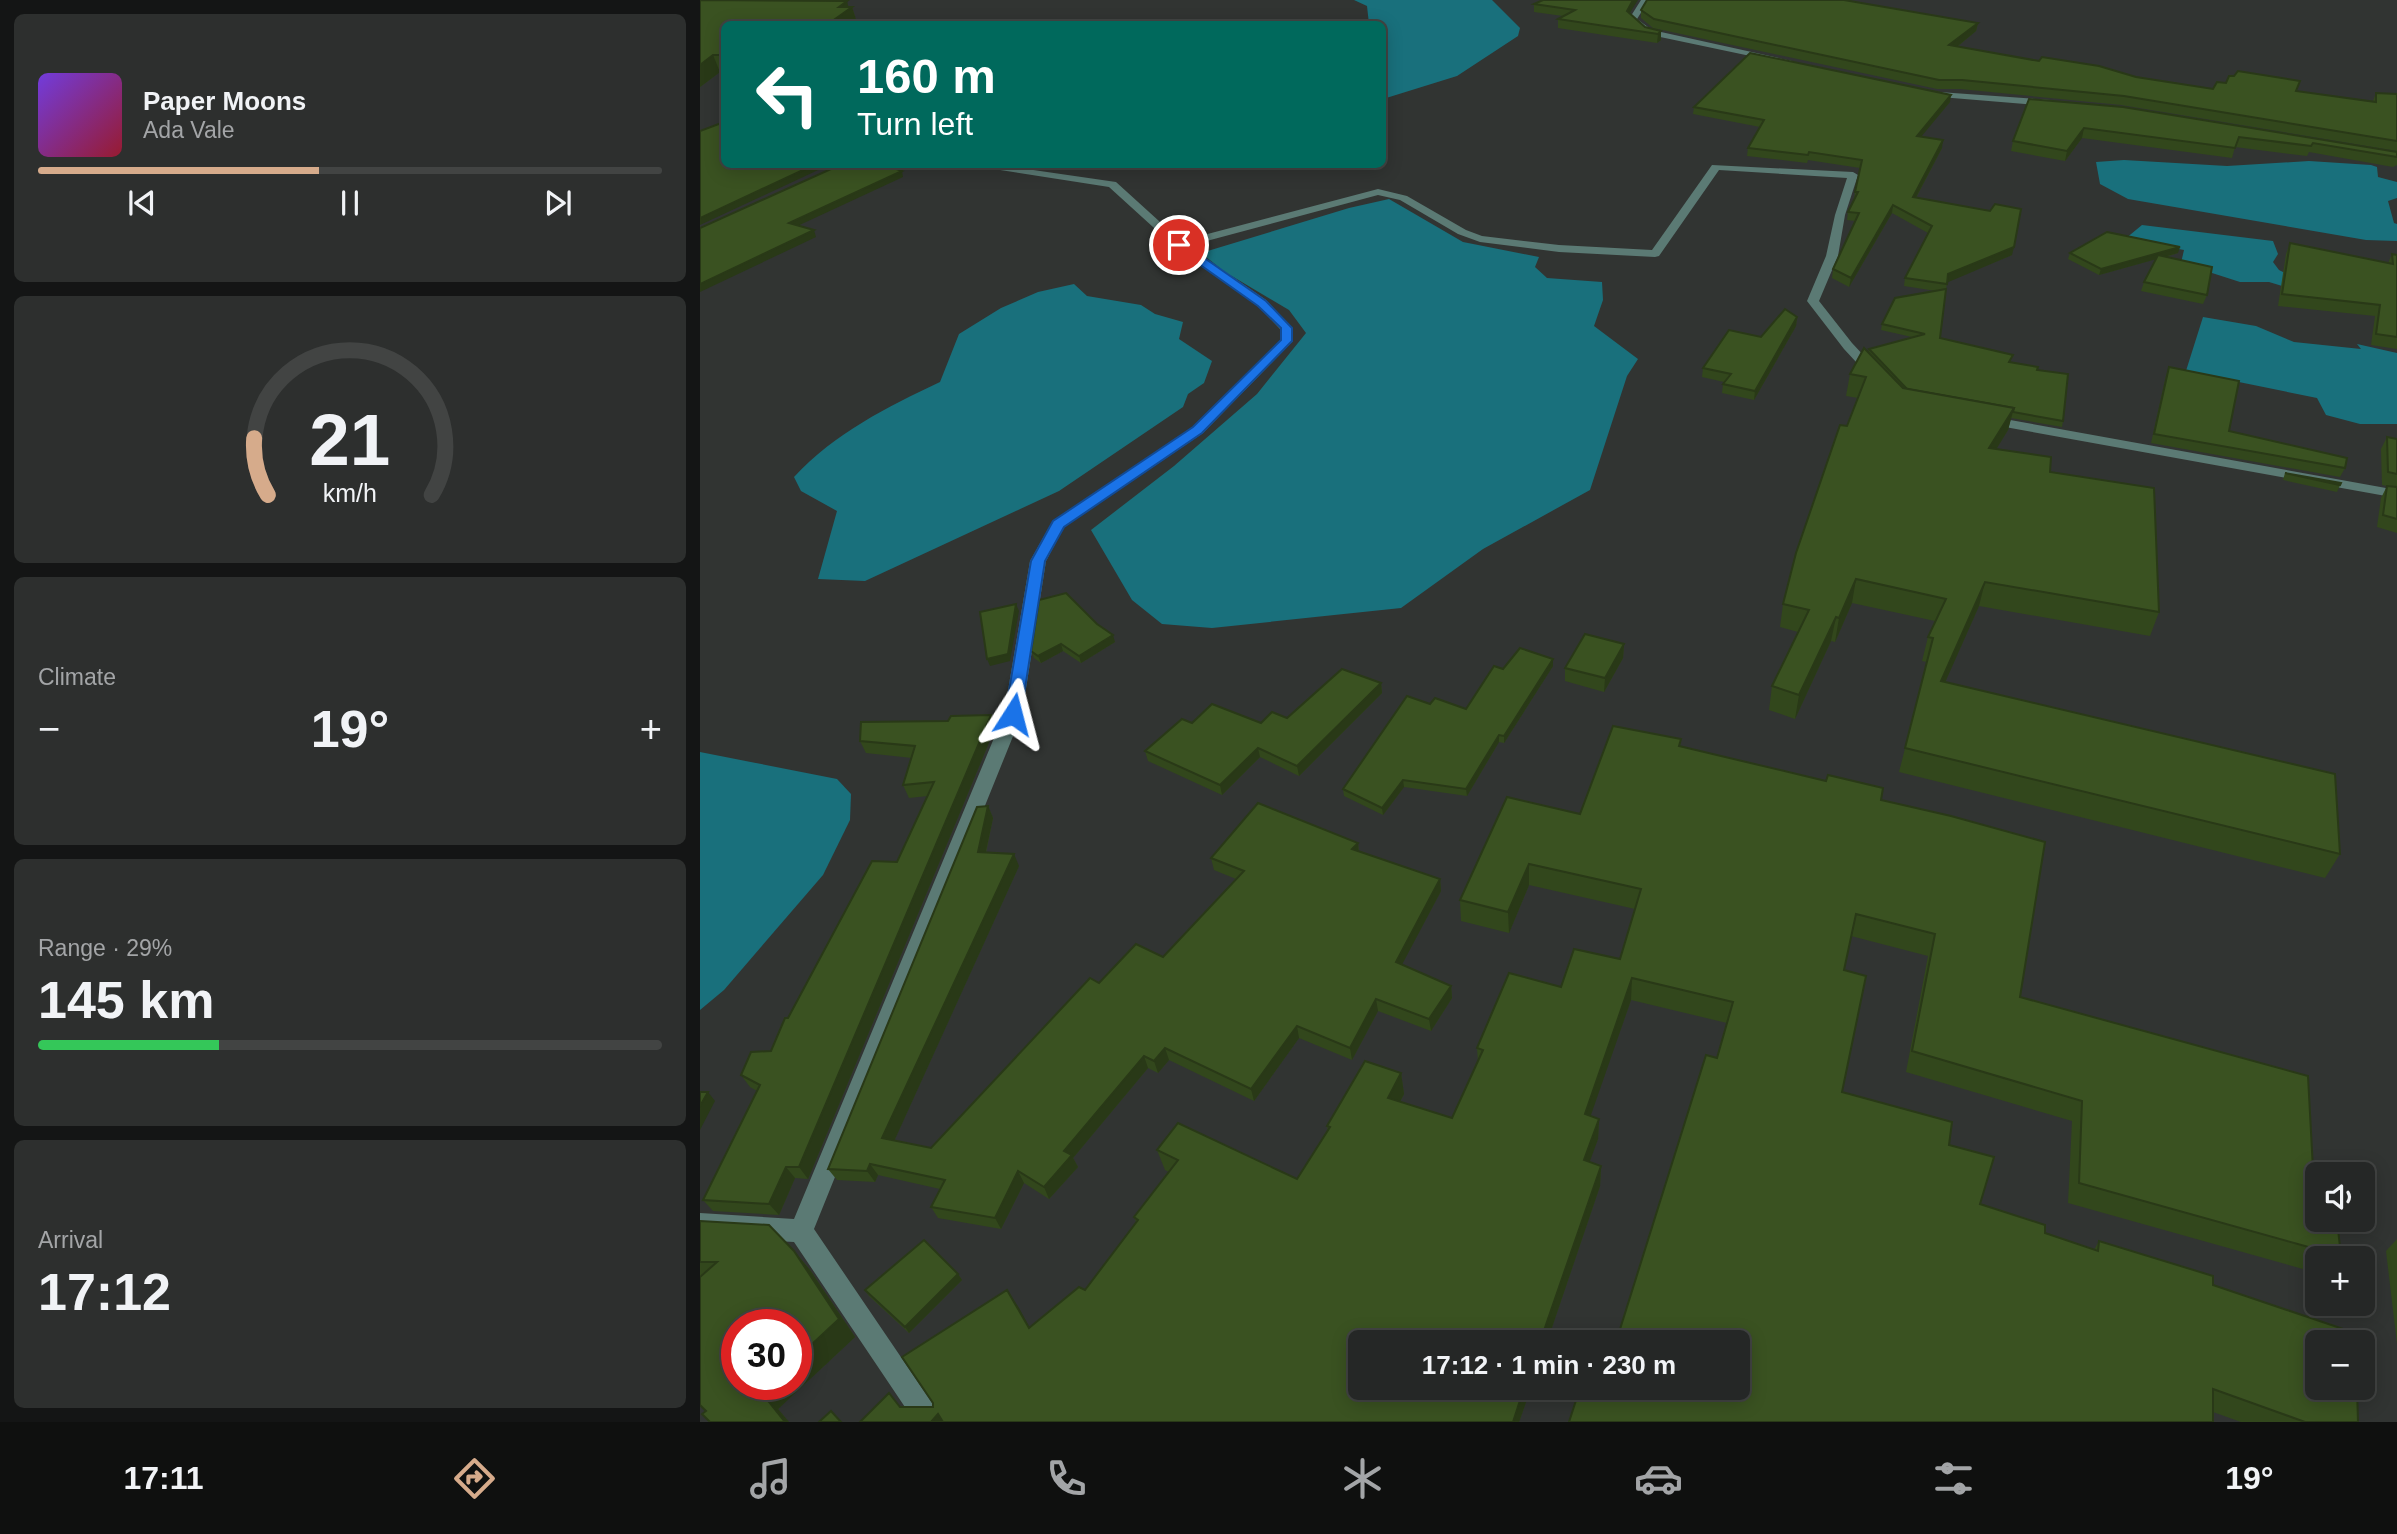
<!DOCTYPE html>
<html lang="en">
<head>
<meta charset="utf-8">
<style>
  body { margin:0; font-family:Arial,sans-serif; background:#2d2f2e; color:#f1f3f6; height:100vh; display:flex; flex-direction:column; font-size:26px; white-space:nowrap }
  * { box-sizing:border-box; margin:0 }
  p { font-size:23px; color:#a3a5a7 }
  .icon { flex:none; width:38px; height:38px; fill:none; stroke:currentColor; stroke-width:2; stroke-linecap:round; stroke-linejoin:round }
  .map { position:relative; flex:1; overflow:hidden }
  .drawer { display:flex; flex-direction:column; gap:14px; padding:14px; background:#141515; width:700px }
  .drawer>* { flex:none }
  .top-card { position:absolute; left:21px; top:21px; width:665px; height:147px; border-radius:10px; box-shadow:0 4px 18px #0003,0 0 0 2px #424443; background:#00695c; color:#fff; overflow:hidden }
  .tools { position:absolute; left:1605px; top:1162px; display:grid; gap:14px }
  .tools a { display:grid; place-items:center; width:70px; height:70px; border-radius:10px; background:#252726; box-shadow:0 4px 18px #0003,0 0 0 2px #424443; font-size:35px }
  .speed { position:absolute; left:21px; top:1309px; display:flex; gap:14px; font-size:35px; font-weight:700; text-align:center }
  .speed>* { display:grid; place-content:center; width:91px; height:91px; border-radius:50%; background:#252726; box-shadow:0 4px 18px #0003,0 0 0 2px #424443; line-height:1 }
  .speed .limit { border:10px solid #d22; background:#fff; color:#111 }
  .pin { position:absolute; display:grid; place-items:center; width:60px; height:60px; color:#fff; margin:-30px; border:4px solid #fff; border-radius:50%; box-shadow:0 2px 7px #0007 }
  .me { position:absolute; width:77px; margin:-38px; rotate:9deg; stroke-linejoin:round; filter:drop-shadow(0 0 5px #0008) }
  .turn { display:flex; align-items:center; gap:24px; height:147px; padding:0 21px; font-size:32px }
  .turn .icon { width:91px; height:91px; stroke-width:2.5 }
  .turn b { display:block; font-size:49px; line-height:60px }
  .big { font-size:52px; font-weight:700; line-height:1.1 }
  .drawer .tile { flex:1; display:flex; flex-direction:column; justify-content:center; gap:10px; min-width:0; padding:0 24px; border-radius:10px; background:#2d2f2e }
  .drawer .dial { align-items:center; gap:0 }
  .dial svg { height:182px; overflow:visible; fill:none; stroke:#424443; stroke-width:7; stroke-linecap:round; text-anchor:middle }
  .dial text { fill:#f1f3f6; stroke:none }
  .song { display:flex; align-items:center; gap:21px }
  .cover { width:84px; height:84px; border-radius:10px; background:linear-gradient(135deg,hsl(260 70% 55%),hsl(350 70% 35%)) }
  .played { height:7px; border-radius:4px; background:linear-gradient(90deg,#d6ab8b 45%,#424443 45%) }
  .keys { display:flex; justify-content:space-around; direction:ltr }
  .heat { display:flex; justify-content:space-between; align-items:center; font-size:38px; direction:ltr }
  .charge { height:10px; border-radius:5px; background:linear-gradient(90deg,#34c759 29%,#424443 0) }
  .trip { position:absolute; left:648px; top:1330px; width:402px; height:70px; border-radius:10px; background:#252726; box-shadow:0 4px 18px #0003,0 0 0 2px #424443; font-weight:700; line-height:70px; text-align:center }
  .dock { display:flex; height:112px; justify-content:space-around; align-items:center; background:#0f100f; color:#a3a5a7 }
  .dock .icon { width:49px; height:49px }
  .dock .selected { color:#d6ab8b }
  .dock b { font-size:32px; color:#f1f3f6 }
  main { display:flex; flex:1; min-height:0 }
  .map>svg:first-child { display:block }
  .water { fill:#19707c }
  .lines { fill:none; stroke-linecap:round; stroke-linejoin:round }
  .minor { fill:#5b7a74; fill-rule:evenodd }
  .wall { fill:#32471c }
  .shaded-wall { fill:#293917 }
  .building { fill:#3a5221; stroke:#293917; stroke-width:2 }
  .route { fill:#1a73e8; stroke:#114b97; stroke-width:2 }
</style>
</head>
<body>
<main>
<section class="drawer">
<div class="tile">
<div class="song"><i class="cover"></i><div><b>Paper Moons</b><p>Ada Vale</p></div></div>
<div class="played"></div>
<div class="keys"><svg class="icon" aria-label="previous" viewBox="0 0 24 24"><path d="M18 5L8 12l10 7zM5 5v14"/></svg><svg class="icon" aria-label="pause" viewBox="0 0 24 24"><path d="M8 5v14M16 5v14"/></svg><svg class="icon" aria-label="next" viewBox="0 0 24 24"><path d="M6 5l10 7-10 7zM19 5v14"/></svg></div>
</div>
<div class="tile dial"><svg viewBox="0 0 100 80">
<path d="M14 69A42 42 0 1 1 86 69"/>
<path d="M14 69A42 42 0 0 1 8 44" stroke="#d6ab8b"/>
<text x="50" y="56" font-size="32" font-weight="700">21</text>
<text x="50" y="72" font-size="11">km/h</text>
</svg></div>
<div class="tile"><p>Climate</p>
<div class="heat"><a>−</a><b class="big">19°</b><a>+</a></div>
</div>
<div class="tile"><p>Range · 29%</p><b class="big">145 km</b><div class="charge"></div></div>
<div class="tile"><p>Arrival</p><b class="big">17:12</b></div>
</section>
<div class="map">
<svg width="1697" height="1422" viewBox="0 0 1697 1422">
  <rect width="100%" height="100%" fill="#313432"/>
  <g class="water">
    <path d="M654 0H792L820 28 818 36 757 76 683 99 682 24H669L667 6Z"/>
    <path d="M1424 160 1527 166 1609 161 1671 165 1677 167 1678 177 1697 182V198L1688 201 1694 223 1697 224V241L1666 240 1428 199 1400 184 1396 162Z"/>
    <path d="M689 199 763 242 839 257 835 267 847 278 902 282 903 300 894 326 938 359 927 376 890 490 783 549 701 608 512 628 462 624 432 600 391 530 474 466 557 394 606 333 589 310 525 272 501 253 649 208Z"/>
    <path d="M1442 225 1573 241 1578 254 1573 262 1579 270 1595 278V290L1569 282H1540L1481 263 1484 250 1425 239Z"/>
    <path d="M374 284 387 296 441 305 455 314 483 322 479 339 512 361 504 383 488 394 483 407 359 491 165 581 118 579 137 511 101 491 94 477C135 433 187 407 240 382L259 334 301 308 338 292Z"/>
    <path d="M1503 317 1556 326 1594 342 1661 349 1657 344 1697 353V424H1660L1626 415 1617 398 1529 380 1485 374Z"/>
    <path d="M0 752 137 779 151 794 150 820 123 875 24 990 0 1010Z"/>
  </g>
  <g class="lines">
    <g class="minor">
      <path d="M941 0H949L937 19 952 30 1092 61 1088 64 946 34 929 19Z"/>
      <path d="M1225 91 1350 100 1355 103 1350 106 1228 96 1224 93Z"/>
      <path d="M261 164H292L416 182 481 241 678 189 707 196 766 230 782 236 859 245 952 250 1012 165 1153 172 1158 175 1145 215 1138 256 1119 301 1152 343 1180 373 1174 377 1169 376 1144 349 1107 301 1126 256 1135 215 1147 178 1019 170 959 256 955 257 859 252 780 242 758 234 700 200 678 195 488 246 566 300 592 328 593 341 503 433 364 527 346 561 322 714 114 1229 245 1422H215L94 1242 0 1237V1213L94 1219 304 714 330 561 351 524 493 427 581 340 580 329 558 306 475 247 409 187Z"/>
      <path d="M1288 416 1697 490V498L1283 423 1281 420Z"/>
    </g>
  </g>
  <g class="wall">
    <path d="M0 0 152 7 157 23 155 24H24V72H20L0 87Z"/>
    <path d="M834 4 930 14 945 27 961 31V40L957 43 858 28V19L863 16 834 12Z"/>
    <path d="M941 10 1278 23 1276 31 1257 47 1513 89 1596 91 1673 101 1676 93 1697 94V151L1421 105 1260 89H1237L953 28 941 18Z"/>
    <path d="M1329 99 1697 152V165L1693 167 1609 152 1607 156 1535 147 1532 158 1382 138 1365 161 1311 151 1313 141Z"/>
    <path d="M1250 102 1221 136 1242 148 1216 198 1312 255 1247 282 1240 338 1311 363 1337 370 1363 421 1362 427 1311 418 1308 430 1296 449 1350 472 1459 612 1450 636 1279 606 1245 682 1640 854 1625 878 1199 772 1227 662 1222 661 1228 637 1235 621 1152 603 1135 642 1131 641 1095 719 1069 710 1072 686 1098 632 1080 627 1083 604 1158 398 1146 396 1150 374 1168 353 1169 349 1212 337 1181 330 1182 324 1236 291 1204 286 1205 278 1228 233 1192 213 1149 287 1132 278 1133 269 1155 221 1147 220 1148 212 1154 200 1155 192 1160 168 1108 160 1107 163 1047 156 1048 148 1060 127 993 114 994 107Z"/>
    <path d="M1590 243 1688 263 1692 254 1697 255V253V349L1671 345 1675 316 1578 306 1586 254Z"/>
    <path d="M1370 253H1478L1466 257 1507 295 1503 304 1441 291 1444 282 1456 259 1399 275 1368 259Z"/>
    <path d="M1097 317 1096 326 1054 400 1022 393 1023 384 1024 382 1002 377 1003 368Z"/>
    <path d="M1469 367 1529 431 1645 468 1640 477 1451 443 1466 376Z"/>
    <path d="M1687 437 1697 439V533L1677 527 1681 498 1687 486 1682 485 1681 449Z"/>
    <path d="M1585 473 1641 483 1637 492 1583 480Z"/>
    <path d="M397 624 415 642 381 663 363 651 341 663 334 658 331 651Z"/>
    <path d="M924 644 923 658 904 692 865 681V668Z"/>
    <path d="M853 666 804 743 799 742 767 796 704 787 683 815 644 796 643 789 730 704 766 709 803 669Z"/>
    <path d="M681 683 682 693 599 776 560 757 522 795 448 761 445 751 492 723H561L587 718Z"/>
    <path d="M291 715 295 728 108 1179 95 1178 79 1215 13 1211 3 1200 57 1091 50 1087 41 1075 71 1051 88 1018 197 862 228 796 209 798 203 785 212 758 166 753 160 741 248 721Z"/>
    <path d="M981 739 980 746 1181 800 1320 997 1614 1188 1641 1256 1639 1258H1617V1273L1368 1203 1372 1121 1206 1072 1228 956 1151 936 1144 970 1142 1092 1249 1145 1280 1204 1345 1233 1394 1250 1399 1241 1513 1285 1658 1422H1541L1513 1412 1038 1388 1017 1058 1027 1023 931 1000 890 1116 899 1119 898 1139 889 1162 901 1166 900 1186 847 1342H660V1388H831L819 1422H160L201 1407H233L307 1290 330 1328 385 1290 436 1222 434 1217 469 1172 465 1170 457 1150 597 1179 628 1131 627 1126 701 1073 704 1094 700 1102 752 1118 778 1062 777 1048 861 987 920 959 935 909 829 885 809 933 761 921 760 900 880 814Z"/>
    <path d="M288 806 293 818 286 853 319 866 194 1141 231 1148 399 983 463 957 536 879 514 870 511 858 658 843 659 852 740 879 741 891 702 964 751 986 752 998 731 1031 678 1011 652 1060 599 1038 554 1101 469 1060 458 1073 448 1068 373 1158 378 1167 349 1199 324 1183 301 1229 238 1218 231 1207 240 1189 178 1175 175 1182 137 1180 128 1169Z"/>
    <path d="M0 1221 94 1251 110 1270 155 1337 78 1409 89 1422H10L6 1411 0 1405Z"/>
    <path d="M1697 1239V1344L1686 1251Z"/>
    <path d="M258 1274 262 1280 209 1333 169 1296 165 1290Z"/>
  </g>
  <g class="shaded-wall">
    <path d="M933 0H938L926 19 927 11Z"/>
    <path d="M147 1 149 9 152 7 157 23 155 24H128L139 7Z"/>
    <path d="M1278 23 1276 31 1248 54 1249 45Z"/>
    <path d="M961 31V40L957 43 958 34Z"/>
    <path d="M13 55 20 72 0 87V65Z"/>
    <path d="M1251 95 1250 102 1216 143 1217 136Z"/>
    <path d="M1384 128 1382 138 1365 161 1367 151Z"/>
    <path d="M1243 140 1242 148 1212 205 1213 197Z"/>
    <path d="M116 164H131L0 225V218Z"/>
    <path d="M200 164H222L193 173 191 167Z"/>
    <path d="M202 171 203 177 91 229 89 223Z"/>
    <path d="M1193 205 1192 213 1149 287 1151 278Z"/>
    <path d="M114 230 116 237 0 292V284Z"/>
    <path d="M1314 247 1312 255 1246 283 1248 274Z"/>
    <path d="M1480 247 1478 253 1399 275 1401 269Z"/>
    <path d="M1097 317 1096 326 1054 400 1055 391Z"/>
    <path d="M1314 408 1308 430 1283 471 1289 448Z"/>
    <path d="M1156 579 1152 603 1135 642 1139 618Z"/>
    <path d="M1285 582 1279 606 1235 705 1241 681Z"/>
    <path d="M316 604 319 611 310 661 290 666 287 659Z"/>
    <path d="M1136 617 1131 641 1095 719 1099 695Z"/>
    <path d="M413 635 415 642 381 663 379 656Z"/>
    <path d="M361 644 363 651 341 663 338 656Z"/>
    <path d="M924 644 923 658 904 692 905 678Z"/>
    <path d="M853 659V666L804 743V736Z"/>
    <path d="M681 683 682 693 599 776 597 766Z"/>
    <path d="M291 715 295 728 108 1179 99 1167Z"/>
    <path d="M799 735V742L767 796 766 789Z"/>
    <path d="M558 748 560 757 522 795 520 785Z"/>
    <path d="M703 780 704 787 683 815 682 808Z"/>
    <path d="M288 806 293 818 283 865 278 852Z"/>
    <path d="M658 843 659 856 652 849Z"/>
    <path d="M314 854 319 866 190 1150 182 1138Z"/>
    <path d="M829 864V885L809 933 808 912Z"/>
    <path d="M740 879 741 891 697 974 696 962Z"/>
    <path d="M932 978 931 1000 884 1135 885 1114Z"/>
    <path d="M751 986 752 998 731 1031 729 1019Z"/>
    <path d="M676 999 678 1011 652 1060 650 1048Z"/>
    <path d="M597 1026 599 1038 554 1101 551 1089Z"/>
    <path d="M465 1048 469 1060 458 1073 454 1061Z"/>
    <path d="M444 1056 448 1068 373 1158 378 1167 349 1199 344 1187 364 1151Z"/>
    <path d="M701 1073 704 1094 691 1119 688 1098Z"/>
    <path d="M8 1092 15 1101 0 1130V1106Z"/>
    <path d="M899 1119 898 1139 883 1180 884 1160Z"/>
    <path d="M170 1164 178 1175 175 1182 167 1171Z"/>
    <path d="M901 1166 900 1186 847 1342H840Z"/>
    <path d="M86 1167 95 1178 79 1215 69 1204Z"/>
    <path d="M318 1171 324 1183 301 1229 295 1218Z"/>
    <path d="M94 1251 110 1270 155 1337 78 1409 89 1422H85L61 1392 69 1384H96Z"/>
    <path d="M258 1274 262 1280 209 1333 205 1327Z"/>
    <path d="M307 1290 319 1308 340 1347Z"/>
    <path d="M824 1388H831L819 1422H813Z"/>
    <path d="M238 1414 244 1422H231Z"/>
  </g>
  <g class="building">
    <path d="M0 0 147 1 139 7H152L128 24H24V55H13L0 65Z"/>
    <path d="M843 0H933L927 11 945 27 961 31 958 34 858 19 875 10 834 4Z"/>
    <path d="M947 0H1144L1278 23 1249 45 1339 61 1342 57 1399 66 1436 77 1513 89 1517 82 1526 83 1529 76H1534L1538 71 1600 81 1596 91 1676 102V93L1697 94V141L1424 96 1262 80H1239L954 19 941 10Z"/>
    <path d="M1050 53 1251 95 1217 136 1243 140 1213 197 1290 211 1295 204 1321 209 1314 247 1248 274 1247 284 1205 278 1232 226 1193 205 1151 278 1133 269 1159 213 1148 212 1158 192H1155L1162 160 1109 152 1108 155 1048 148 1064 120 994 107Z"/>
    <path d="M1329 99 1423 107 1697 152V157L1613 143 1611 146 1539 137 1535 148 1384 128 1367 151 1313 141Z"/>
    <path d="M24 122V164H116L0 218V131Z"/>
    <path d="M142 164H200L191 167 202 171 89 223 114 230 0 284V228Z"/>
    <path d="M1407 232 1480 247 1401 269 1370 253Z"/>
    <path d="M1590 243 1693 264 1692 254 1697 255V337L1676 334 1680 305 1582 294Z"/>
    <path d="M1458 255 1512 267 1507 295 1444 282Z"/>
    <path d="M1246 289 1240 338 1313 355 1309 362 1338 367 1337 370 1368 374 1363 421 1313 412 1314 408 1207 389 1169 349 1225 334 1182 324 1195 298Z"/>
    <path d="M1085 309 1097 317 1055 391 1023 384 1031 374 1003 368 1029 330 1061 337Z"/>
    <path d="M1164 348 1203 388 1314 408 1289 448 1351 457 1350 472 1454 488 1459 612 1285 582 1241 681 1635 774 1640 854 1205 748 1233 638 1228 637 1246 599 1156 579 1139 618 1136 617 1099 695 1072 686 1109 610 1083 604 1096 553 1140 425 1147 426 1166 377 1150 374Z"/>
    <path d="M1469 367 1539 381 1529 431 1647 458 1645 468 1454 434Z"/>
    <path d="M1687 437 1697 439V474L1688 472Z"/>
    <path d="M1585 473 1641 483 1640 485Z"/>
    <path d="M1687 486 1697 487V519L1683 515Z"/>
    <path d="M366 593 397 624 413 635 379 656 361 644 338 656 331 651 339 600Z"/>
    <path d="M316 604 308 654 287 659 280 612Z"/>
    <path d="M885 634 924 644 905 678 865 668Z"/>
    <path d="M820 648 853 659 804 736 799 735 766 789 703 780 682 808 643 789 707 696 730 704 735 698 766 709 794 666 803 669Z"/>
    <path d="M642 669 681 683 597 766 558 748 520 785 445 751 482 719 492 723 512 704 561 723 572 712 587 718Z"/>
    <path d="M291 715 99 1167H86L69 1204 3 1200 60 1085 41 1075 51 1052 71 1051 85 1018H88L172 861 197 862 234 782 203 785 215 746 160 741 161 722 248 721 251 716Z"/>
    <path d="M913 726 981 739 979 746 1126 781 1128 775 1183 788 1181 800 1251 816 1345 842 1320 997 1608 1076 1614 1188 1617 1189V1220H1637L1641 1256 1379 1183 1382 1101 1212 1051 1235 934 1156 914 1144 970 1166 976 1142 1092 1252 1122 1249 1145 1294 1157 1280 1204 1345 1225V1233L1398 1251 1399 1241 1513 1276V1285L1655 1333V1342H1617V1388H1657L1658 1422H1605L1513 1389V1422H869L880 1388H1038V1342H916L1006 1055 1017 1058 1033 1002 932 978 885 1114 899 1119 884 1160 901 1166 840 1342H660V1388H824L813 1422H243L238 1414 231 1422H160L189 1393 200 1407H233V1403L202 1357 307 1290 329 1328 379 1287 385 1290 438 1220 434 1217 478 1160 457 1150 478 1123 597 1179 630 1127 627 1126 665 1061 701 1073 688 1098 752 1118 783 1050 777 1048 809 973 861 987 874 949 920 959 941 889 829 864 808 912 760 900 807 797 880 814Z"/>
    <path d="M558 803 658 843 652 849 740 879 696 962 751 986 729 1019 676 999 650 1048 597 1026 551 1089 465 1048 454 1061 444 1056 364 1151 372 1155 344 1187 318 1171 295 1218 231 1207 245 1180 170 1164 167 1171 128 1169 277 807 288 806 278 852 314 854 182 1138 231 1148 390 978 399 983 436 944 463 957 544 871 511 858Z"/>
    <path d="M0 1092H8L0 1106Z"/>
    <path d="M0 1221 69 1225 94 1251 139 1319 96 1359V1325H37V1384H69L61 1392 85 1422H10L2 1414 6 1411 0 1405V1277L17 1262H0Z"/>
    <path d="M224 1240 258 1274 205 1327 165 1290Z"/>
    <path d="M131 1411 141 1422H119Z"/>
  </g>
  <path class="route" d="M475 243H483L566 301 592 328V341L502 433 364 527 345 561 321 714 319 718H307L305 714 331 561 353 521 493 427 581 340V328L558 306 475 247Z"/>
</svg>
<div class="tools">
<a><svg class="icon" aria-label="sound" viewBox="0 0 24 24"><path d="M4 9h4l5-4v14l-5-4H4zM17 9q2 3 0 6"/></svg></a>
<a>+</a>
<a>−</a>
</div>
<div class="speed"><div class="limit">30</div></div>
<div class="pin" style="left:479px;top:245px;background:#d93025"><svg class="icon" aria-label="arrive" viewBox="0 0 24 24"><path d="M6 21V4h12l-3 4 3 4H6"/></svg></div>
<svg class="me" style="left:313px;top:714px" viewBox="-20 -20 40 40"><path d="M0-17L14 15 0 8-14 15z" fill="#1a73e8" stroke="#fff" stroke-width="4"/></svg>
<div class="trip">17:12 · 1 min · 230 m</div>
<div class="top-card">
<div class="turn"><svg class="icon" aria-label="left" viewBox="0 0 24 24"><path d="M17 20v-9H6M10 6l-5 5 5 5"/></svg><div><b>160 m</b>Turn left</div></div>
</div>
</div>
</main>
<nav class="dock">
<b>17:11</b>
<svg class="icon selected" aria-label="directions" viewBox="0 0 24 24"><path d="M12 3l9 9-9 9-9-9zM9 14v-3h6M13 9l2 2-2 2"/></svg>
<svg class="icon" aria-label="music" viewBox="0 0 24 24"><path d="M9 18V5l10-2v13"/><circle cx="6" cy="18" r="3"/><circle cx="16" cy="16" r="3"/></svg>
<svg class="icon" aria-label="phone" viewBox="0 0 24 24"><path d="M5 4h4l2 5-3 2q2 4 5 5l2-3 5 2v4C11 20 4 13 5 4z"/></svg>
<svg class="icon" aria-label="climate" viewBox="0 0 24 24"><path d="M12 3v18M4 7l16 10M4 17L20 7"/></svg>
<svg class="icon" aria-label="car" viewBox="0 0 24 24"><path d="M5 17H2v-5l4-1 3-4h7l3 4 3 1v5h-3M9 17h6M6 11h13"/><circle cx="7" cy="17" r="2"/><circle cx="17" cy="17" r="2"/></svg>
<svg class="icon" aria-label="filters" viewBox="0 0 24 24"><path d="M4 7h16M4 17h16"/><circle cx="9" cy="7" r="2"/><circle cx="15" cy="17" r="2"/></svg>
<b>19°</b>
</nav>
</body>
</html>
